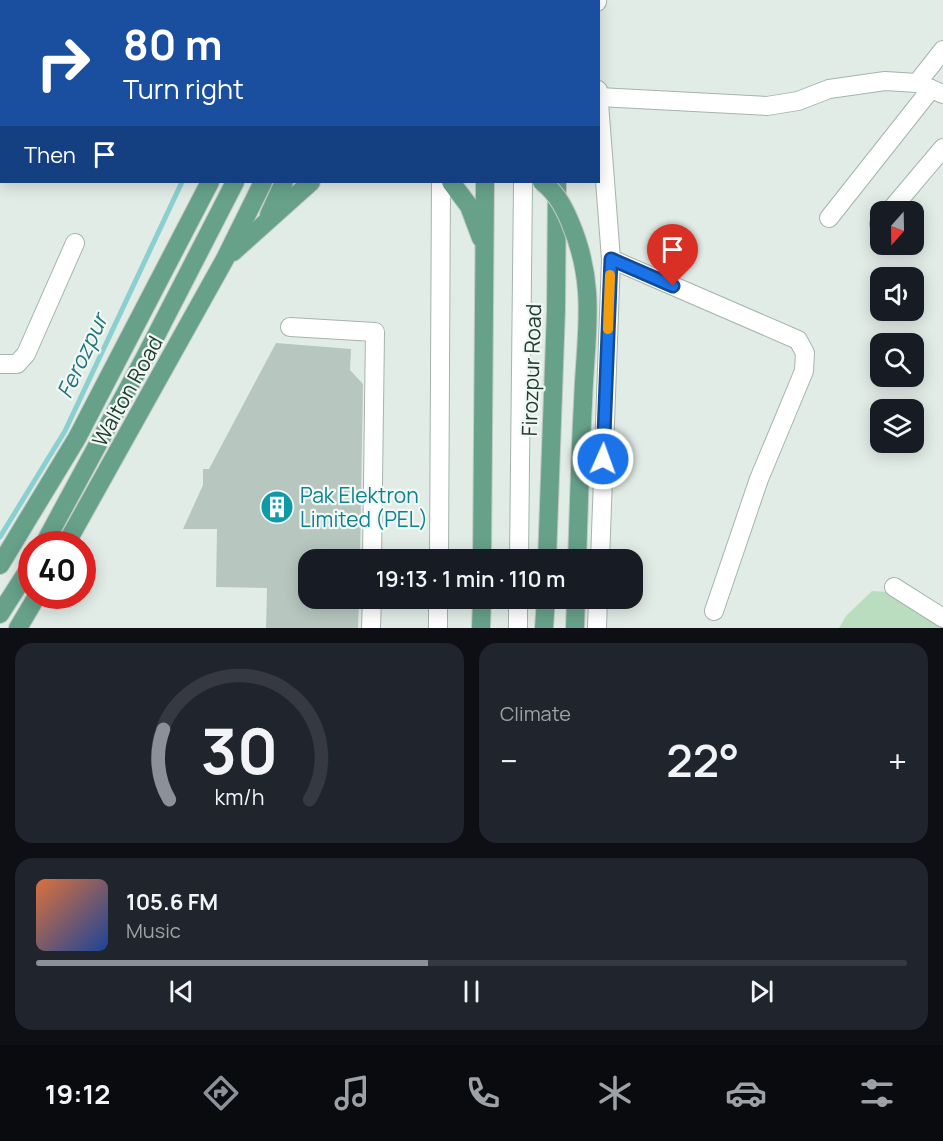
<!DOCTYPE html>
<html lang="en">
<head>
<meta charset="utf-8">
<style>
  body { margin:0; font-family:Manrope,sans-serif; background:#20242c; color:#f1f3f6; height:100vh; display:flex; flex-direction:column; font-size:22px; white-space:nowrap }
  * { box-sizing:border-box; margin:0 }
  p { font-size:20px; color:#9ea1a6 }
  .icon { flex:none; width:33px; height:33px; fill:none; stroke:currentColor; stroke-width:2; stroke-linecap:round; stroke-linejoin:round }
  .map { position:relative; height:628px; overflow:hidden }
  .sheet { display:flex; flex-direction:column; gap:15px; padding:15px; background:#0d0f14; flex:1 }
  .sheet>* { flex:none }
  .top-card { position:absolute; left:0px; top:0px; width:600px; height:183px; box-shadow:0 3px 15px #0003; background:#1a4fa0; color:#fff; overflow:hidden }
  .needle { width:39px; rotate:200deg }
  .tools { position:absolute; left:870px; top:201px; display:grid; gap:12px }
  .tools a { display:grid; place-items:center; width:54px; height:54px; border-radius:12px; background:#171b24; box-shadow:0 3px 15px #0003; font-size:30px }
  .speed { position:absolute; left:18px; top:531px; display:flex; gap:12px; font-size:30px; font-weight:700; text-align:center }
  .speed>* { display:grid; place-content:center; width:78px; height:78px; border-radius:50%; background:#171b24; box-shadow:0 3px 15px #0003; line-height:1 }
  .speed .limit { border:9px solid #d22; background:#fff; color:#111 }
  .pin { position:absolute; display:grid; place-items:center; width:51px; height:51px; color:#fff; margin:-62px -26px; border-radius:50% 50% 50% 0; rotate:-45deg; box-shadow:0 0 6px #0007 }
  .pin .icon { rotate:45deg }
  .me { position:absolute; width:66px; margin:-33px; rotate:2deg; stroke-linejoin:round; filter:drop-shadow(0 0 4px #0008) }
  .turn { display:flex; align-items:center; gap:21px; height:126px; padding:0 24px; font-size:27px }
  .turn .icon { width:78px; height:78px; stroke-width:2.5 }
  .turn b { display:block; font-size:42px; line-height:51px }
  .then { display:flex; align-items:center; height:57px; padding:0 24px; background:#0003; gap:12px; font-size:22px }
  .big { font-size:45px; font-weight:600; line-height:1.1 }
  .sheet .tile { flex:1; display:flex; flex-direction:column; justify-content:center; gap:9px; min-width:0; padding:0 21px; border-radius:18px; background:#20242c }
  .sheet .dial { align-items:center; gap:0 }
  .dial svg { height:156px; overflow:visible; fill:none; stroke:#363941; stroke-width:7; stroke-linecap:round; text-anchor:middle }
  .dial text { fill:#f1f3f6; stroke:none }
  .song { display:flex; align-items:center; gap:18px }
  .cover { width:72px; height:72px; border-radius:9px; background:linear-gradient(135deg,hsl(20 70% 55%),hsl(220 70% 35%)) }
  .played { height:6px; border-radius:3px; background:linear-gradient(90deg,#8c9099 45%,#363941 45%) }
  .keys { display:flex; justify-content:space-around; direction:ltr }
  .heat { display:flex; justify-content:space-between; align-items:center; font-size:33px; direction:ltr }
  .sheet .tiles { flex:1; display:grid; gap:15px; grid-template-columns:1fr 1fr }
  .tile:last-child { grid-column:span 2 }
  .trip { position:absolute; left:298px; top:549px; width:345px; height:60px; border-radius:18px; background:#171b24; box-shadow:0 3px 15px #0003; font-weight:600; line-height:60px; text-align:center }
  .menu { display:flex; height:96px; justify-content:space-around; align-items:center; background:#090b0e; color:#9ea1a6 }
  .menu .icon { width:42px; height:42px }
  .menu .selected { color:#8c9099 }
  .menu b { font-size:27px; color:#f1f3f6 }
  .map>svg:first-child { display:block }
  .green { fill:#bbddbf }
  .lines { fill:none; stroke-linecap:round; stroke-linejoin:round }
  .stream { stroke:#8bcfd0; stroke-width:5 }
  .building { fill:#b7c7bf }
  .minor-casing { stroke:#a5b4ac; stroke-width:20 }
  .major-casing { stroke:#c1c9c6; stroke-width:20 }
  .minor { stroke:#fff; stroke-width:18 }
  .major { stroke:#67a18a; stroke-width:18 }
  .major-bridge-casing { stroke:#c1c9c6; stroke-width:20; stroke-linecap:butt }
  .major-bridge { stroke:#67a18a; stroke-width:18 }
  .route-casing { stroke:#114b97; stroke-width:15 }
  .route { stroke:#1a73e8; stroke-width:10 }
  .slow { stroke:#f59e0b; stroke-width:10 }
  .labels { text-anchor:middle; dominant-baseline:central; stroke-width:4.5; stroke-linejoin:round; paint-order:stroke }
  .street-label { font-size:21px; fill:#223d32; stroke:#f2f8f5 }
  .culture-label { font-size:21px; fill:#0d838f; stroke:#f2f8f5; text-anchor:start }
  .water-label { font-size:22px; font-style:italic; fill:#1d7578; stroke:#f2f8f5 }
</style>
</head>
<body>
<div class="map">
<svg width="943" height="628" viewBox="0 0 943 628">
  <rect width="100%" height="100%" fill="#e2ece6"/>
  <path class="green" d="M872 591 888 592 943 628H839L846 616Z"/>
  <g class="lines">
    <g class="stream">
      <path d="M266 2 267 0"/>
      <path d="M0 537 65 431 182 182"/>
    </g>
  </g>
  <path class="building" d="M276 343 351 349 350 370 363 384 360 560H309V598H359L358 628H266L267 588 216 587 217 529H183L203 485V469H209Z"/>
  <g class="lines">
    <g class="minor-casing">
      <g id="minor">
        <path d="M246 0 249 2"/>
        <path d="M525 2V0"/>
        <path d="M597 2V0"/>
        <path d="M917 83 943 50"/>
        <path d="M598 90 611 259 600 560"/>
        <path d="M599 97 767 106 798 101 829 89 885 81 917 83 943 94"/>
        <path d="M889 212 943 148"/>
        <path d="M829 218 931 89"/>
        <path d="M879 224 880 222"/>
        <path d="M611 259 798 340 805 353 804 371 759 479 714 611"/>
        <path d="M290 327 375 332 372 560"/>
        <path d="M0 364H17L26 354 75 243"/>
        <path d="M439 560 441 182"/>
        <path d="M519 560 523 182"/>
        <path d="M894 587 943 618"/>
        <path d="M371 628 372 598"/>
        <path d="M438 628V598"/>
        <path d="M518 628V598"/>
        <path d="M597 628 598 598"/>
      </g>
    </g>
    <g class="major-casing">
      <g id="major">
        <path d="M301 2 302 0"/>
        <path d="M339 2 340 0"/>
        <path d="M373 2V0"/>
        <path d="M488 2V0"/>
        <path d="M559 2V0"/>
        <path d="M451 182 469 206 481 238"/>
        <path d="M269 215 284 182"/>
        <path d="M233 252 311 182"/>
        <path d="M44 544 144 359 235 182"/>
        <path d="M66 544 225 259 263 182"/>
        <path d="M482 560 485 182"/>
        <path d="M547 560 556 310 557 182"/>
        <path d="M0 565 77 438 210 182"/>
        <path d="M0 614 32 564"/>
        <path d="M18 628 37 596"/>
        <path d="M481 628 482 598"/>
        <path d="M544 628 546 598"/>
        <path d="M575 628 576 598"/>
      </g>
    </g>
    <use href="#minor" class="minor"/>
    <use href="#major" class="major"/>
    <g class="major-bridge-casing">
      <path id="major-bridge" d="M542 182C556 192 564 207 570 222 598 287 585 337 583 403 580 455 579 507 577 560"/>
    </g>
    <use href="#major-bridge" class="major-bridge"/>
  </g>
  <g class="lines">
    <g class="route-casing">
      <path id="route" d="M603 459 611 259 673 286"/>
    </g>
    <use href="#route" class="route"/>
    <path class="slow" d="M608 329 610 275"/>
  </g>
  <defs>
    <g id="building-disc" transform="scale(1.725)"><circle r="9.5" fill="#0f9aa8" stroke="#f2f8f5"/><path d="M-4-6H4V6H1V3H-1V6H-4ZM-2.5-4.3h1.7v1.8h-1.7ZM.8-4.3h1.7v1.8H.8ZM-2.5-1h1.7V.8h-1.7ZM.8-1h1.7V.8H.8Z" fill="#fff"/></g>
  </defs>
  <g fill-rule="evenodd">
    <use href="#building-disc" x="277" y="507"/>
  </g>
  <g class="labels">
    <g class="street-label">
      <text transform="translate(531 370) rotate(-88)">Firozpur Road</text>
      <text transform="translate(127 391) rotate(-61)">Walton Road</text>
    </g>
    <g class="culture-label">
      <text x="300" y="495">Pak Elektron<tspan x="300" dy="24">Limited (PEL)</tspan></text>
    </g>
    <g class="water-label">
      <text transform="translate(82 356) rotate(-65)">Ferozpur</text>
    </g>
  </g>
</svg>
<div class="tools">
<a><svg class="needle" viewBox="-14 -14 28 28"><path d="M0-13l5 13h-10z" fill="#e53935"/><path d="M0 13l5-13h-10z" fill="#9ea1a6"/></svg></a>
<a><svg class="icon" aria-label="sound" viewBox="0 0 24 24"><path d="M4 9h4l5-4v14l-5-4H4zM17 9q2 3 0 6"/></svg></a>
<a><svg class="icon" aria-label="search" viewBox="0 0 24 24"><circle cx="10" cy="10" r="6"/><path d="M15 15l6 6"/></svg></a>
<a><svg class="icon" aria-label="layers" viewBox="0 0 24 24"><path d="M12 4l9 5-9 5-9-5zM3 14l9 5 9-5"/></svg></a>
</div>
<div class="speed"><div class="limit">40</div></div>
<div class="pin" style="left:673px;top:286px;background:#d93025"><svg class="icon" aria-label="arrive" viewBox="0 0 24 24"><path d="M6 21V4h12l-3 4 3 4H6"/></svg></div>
<svg class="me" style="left:603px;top:459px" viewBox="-20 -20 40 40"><circle r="17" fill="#1a73e8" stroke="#fff" stroke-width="3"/><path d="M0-11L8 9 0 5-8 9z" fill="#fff"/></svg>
<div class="trip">19:13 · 1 min · 110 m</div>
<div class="top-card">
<div class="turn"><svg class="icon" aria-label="right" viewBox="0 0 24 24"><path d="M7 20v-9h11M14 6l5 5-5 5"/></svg><div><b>80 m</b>Turn right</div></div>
<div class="then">Then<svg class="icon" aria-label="arrive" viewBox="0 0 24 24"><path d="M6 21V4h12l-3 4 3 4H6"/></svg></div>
</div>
</div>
<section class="sheet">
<div class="tiles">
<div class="tile dial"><svg viewBox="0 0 100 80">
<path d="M14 69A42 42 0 1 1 86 69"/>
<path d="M14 69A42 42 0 0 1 11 33" stroke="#8c9099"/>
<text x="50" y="56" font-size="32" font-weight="700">30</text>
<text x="50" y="72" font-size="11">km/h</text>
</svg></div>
<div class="tile"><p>Climate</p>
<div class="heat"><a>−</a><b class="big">22°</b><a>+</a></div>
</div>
<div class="tile">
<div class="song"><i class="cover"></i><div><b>105.6 FM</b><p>Music</p></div></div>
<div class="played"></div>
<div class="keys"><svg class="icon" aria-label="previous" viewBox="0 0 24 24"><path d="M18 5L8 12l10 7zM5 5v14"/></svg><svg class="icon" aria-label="pause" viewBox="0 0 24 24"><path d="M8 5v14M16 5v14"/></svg><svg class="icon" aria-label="next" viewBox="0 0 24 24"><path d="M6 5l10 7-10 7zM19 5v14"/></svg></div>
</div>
</div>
</section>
<nav class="menu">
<b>19:12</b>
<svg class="icon selected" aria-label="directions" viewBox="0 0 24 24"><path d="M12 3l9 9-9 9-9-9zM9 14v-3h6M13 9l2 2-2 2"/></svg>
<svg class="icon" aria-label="music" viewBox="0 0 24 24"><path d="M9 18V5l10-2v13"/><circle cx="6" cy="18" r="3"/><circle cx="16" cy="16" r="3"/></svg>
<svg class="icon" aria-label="phone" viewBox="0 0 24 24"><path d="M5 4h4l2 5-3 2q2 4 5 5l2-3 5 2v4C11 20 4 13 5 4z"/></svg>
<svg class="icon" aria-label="climate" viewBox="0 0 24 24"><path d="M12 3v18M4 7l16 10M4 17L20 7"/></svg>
<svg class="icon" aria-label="car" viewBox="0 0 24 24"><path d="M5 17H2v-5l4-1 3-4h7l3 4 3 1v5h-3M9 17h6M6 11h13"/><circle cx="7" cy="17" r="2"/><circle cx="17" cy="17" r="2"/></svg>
<svg class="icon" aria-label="filters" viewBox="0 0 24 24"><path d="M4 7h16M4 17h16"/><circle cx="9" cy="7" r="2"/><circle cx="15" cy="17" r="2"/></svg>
</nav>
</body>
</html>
